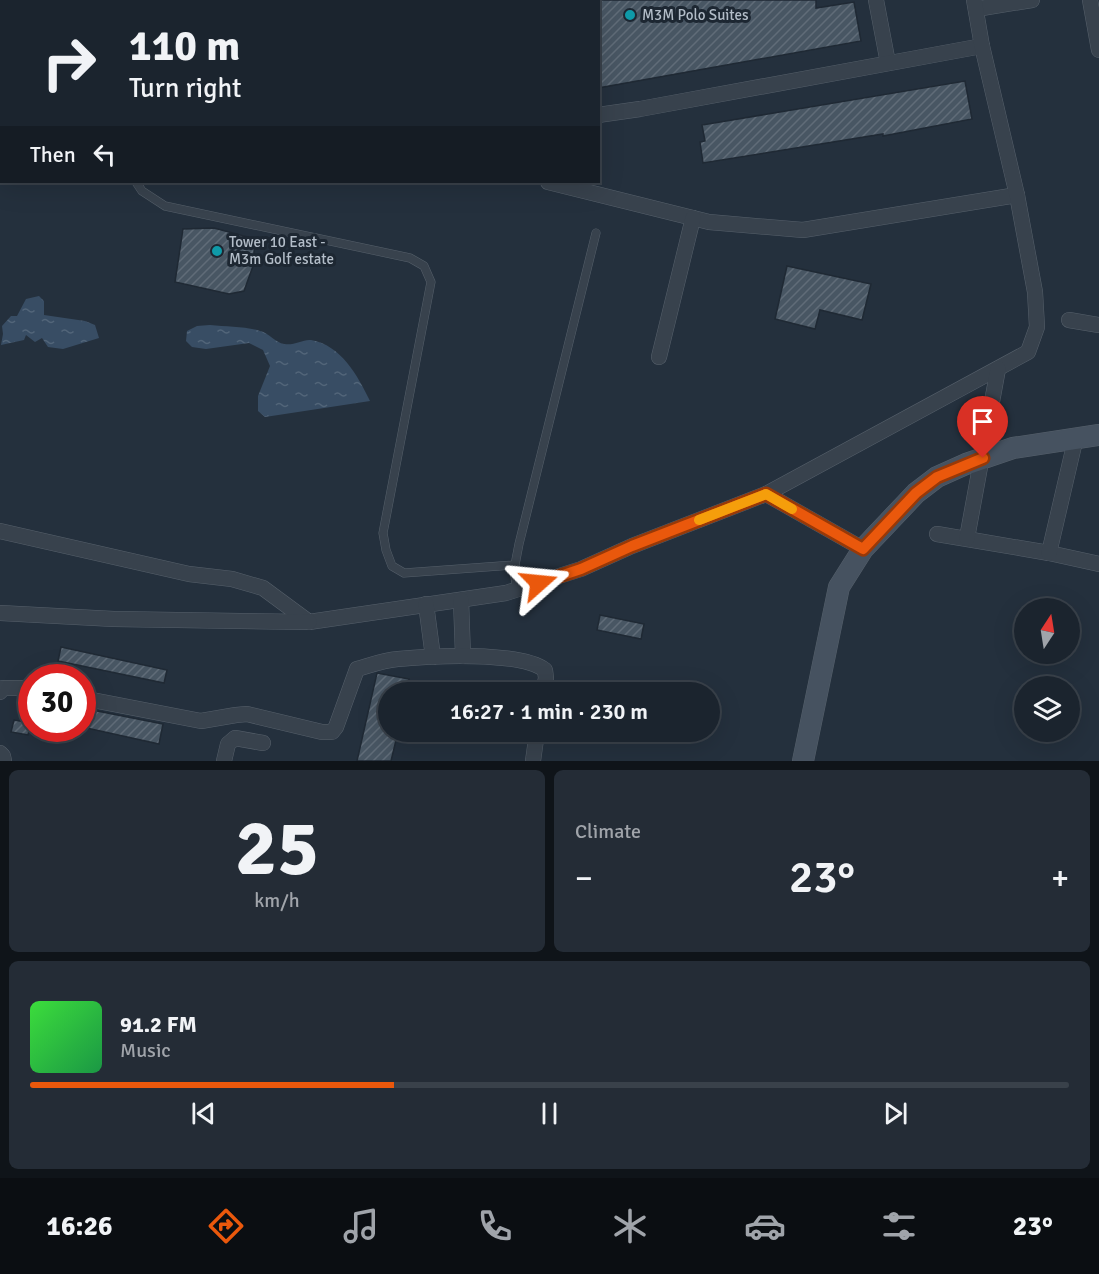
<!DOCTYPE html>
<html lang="en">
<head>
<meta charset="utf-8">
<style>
  body { margin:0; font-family:Signika,sans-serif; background:#242c36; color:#f1f3f6; height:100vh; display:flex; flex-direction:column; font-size:22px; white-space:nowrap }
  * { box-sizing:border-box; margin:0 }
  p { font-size:20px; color:#a0a4aa }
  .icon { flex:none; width:33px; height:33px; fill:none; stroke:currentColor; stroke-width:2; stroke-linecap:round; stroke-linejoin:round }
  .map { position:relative; height:761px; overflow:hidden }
  .side { display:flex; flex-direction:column; gap:9px; padding:9px; background:#0f1419; flex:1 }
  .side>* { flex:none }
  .top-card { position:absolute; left:0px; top:0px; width:600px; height:183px; box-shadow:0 6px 24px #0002,0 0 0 2px #39414a; background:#1b242e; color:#f1f3f6; overflow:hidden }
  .needle { width:39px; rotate:12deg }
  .tools { position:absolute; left:1014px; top:598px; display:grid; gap:12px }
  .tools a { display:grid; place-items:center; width:66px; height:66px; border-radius:50%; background:#1b242e; box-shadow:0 6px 24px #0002,0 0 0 2px #39414a; font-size:30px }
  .speed { position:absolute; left:18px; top:664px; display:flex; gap:12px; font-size:30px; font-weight:700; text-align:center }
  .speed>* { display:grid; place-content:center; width:78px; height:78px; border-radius:50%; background:#1b242e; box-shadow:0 6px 24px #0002,0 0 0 2px #39414a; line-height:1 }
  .speed .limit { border:9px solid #d22; background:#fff; color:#111 }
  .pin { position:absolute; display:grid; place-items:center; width:51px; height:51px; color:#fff; margin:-62px -26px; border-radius:50% 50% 50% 0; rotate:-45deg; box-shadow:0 0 6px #0007 }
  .pin .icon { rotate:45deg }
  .me { position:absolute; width:66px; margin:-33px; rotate:72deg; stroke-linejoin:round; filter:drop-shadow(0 0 4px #0008) }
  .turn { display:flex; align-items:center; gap:21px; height:126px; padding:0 30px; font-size:27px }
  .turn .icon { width:78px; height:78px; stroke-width:2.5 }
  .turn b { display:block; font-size:42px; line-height:51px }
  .then { display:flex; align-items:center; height:57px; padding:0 30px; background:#0003; gap:12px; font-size:22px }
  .big { font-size:45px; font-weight:600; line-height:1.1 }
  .side .card { flex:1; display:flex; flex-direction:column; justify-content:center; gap:9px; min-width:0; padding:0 21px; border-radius:9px; background:#242c36 }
  .side .dial { align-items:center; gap:0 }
  .dial b { font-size:78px; line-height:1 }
  .song { display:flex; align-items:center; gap:18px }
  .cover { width:72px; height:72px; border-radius:9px; background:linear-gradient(135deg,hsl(120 70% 55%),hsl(140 70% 35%)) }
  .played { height:6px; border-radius:3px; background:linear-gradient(90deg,#ea580c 35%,#39414a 35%) }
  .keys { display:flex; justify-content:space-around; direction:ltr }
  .heat { display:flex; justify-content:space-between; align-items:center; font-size:33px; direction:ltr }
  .side .tiles { flex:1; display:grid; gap:9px; grid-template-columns:1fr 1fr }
  .card:last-child { grid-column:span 2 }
  .trip { position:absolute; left:378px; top:682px; width:342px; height:60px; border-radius:30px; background:#1b242e; box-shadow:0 6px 24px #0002,0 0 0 2px #39414a; font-weight:600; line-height:60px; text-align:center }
  .menu { display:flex; height:96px; justify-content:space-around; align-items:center; background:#0b0e12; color:#a0a4aa }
  .menu .icon { width:42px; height:42px }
  .menu .current { color:#ea580c }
  .menu b { font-size:27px; color:#f1f3f6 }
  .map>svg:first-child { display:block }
  .water { fill:url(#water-ripples) }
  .building { fill:url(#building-hatch); stroke:#1f2934; stroke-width:1.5 }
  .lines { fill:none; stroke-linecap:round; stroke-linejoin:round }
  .lane-casing { stroke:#56606b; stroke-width:9 }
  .street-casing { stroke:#56606b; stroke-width:16 }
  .secondary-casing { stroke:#56606b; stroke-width:22 }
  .lane { stroke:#38424d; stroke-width:8 }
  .street { stroke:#38424d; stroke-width:15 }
  .secondary { stroke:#465260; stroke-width:21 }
  .route-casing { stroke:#983908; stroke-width:15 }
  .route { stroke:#ea580c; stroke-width:10 }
  .slow { stroke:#f59e0b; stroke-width:10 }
  .culture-dot { fill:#0f9aa8; stroke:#1d2732; stroke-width:2 }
  .labels { text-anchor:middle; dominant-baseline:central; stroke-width:6; stroke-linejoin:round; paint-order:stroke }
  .poi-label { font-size:15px; fill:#b3bdc8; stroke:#1d2732; text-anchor:start }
</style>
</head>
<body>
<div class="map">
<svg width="1099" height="761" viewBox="0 0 1099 761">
  <defs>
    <pattern id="water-ripples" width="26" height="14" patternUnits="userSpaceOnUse" patternTransform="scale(1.5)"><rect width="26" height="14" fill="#384d64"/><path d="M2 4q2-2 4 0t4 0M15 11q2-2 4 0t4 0" fill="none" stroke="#526579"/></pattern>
    <pattern id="building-hatch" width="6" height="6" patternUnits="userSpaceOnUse" patternTransform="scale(1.5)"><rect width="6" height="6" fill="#485663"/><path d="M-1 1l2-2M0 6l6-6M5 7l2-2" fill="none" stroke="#606c78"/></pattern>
  </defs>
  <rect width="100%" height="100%" fill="#24303d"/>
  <g class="water">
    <path d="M39 296 44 301V315L85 321 95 325 99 338 63 349 48 347 42 338 35 342 26 335 24 340 1 345 3 334 2 326 11 316H17L26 299Z"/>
    <path d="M210 325C226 327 245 326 260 331 269 333 276 343 284 344 294 346 303 339 311 340 341 345 358 376 370 401L265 417 258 411V396L270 366 263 350 249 343 206 349 192 347 186 341 187 331 197 326Z"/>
  </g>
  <g class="building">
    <path d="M598 0H816V8L854 2 861 41 598 88Z"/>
    <path d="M965 81 972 119 883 136V134L703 163 700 142 705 141 702 125Z"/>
    <path d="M214 228 255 239 253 266 244 291 229 294 175 282 183 229Z"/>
    <path d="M787 266 871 284 862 320 820 310 815 329 775 319Z"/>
    <path d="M600 615 644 624 641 639 597 630Z"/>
    <path d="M61 647 167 670 164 683 58 661Z"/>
    <path d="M377 673 409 679 406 693H388V732H398L391 761H357Z"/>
    <path d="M82 708 163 724 159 744 82 727Z"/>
    <path d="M14 720 31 723 28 735 11 732Z"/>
  </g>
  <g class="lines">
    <g class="lane-casing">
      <g id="lane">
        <path d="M27 2 28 0"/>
        <path d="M162 2 163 0"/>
        <path d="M0 116 2 117"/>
        <path d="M136 182 142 191 165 206 410 258 424 266 431 282 383 533 386 550 392 566 404 573 515 565"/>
        <path d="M517 590 514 570 519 544 596 233"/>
      </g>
    </g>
    <g class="street-casing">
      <g id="street">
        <path d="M294 0V2"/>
        <path d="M374 0 375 2"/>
        <path d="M876 0 888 63"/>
        <path d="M1090 0 1099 50"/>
        <path d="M251 2V0"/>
        <path d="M336 2 344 0"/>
        <path d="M976 9 1032 0"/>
        <path d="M598 115 640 109 982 46"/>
        <path d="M548 182 709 222 803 230 1017 195"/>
        <path d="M1069 320 1099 325"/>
        <path d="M659 357 693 218"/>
        <path d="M766 494 863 549"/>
        <path d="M0 531 189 574 232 579 263 588 309 622 506 593 581 569 632 546 766 494 1028 352 1037 327 1035 292 1017 195 982 46 974 0"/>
        <path d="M937 534 1049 553 1099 564"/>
        <path d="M967 538 998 369"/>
        <path d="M1049 553 1076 437"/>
        <path d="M461 600 463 656"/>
        <path d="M426 604 433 657"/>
        <path d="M0 613 114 619 309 622"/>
        <path d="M0 692 3 688H32"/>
        <path d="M82 698 201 721 236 715 247 714 322 732H332L336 727 357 669C371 665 384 660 398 659 431 656 520 651 545 670L546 678 543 693"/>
        <path d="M0 753 3 756 4 761"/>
        <path d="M224 761 228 744 235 738 263 743"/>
        <path d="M533 761 537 732"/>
      </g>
    </g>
    <g class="secondary-casing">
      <path id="secondary" d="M803 761 839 587 863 549 916 493 937 477 966 464 1013 448 1099 435"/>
    </g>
    <use href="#lane" class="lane"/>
    <use href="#street" class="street"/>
    <use href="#secondary" class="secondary"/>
  </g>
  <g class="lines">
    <g class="route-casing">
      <path id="route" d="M539 583 581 569 632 546 766 494 863 549 916 493 937 477 983 458"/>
    </g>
    <use href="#route" class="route"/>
    <path class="slow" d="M699 520 766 494 792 509"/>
  </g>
  <g class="culture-dot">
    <circle cx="630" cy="15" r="6"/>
    <circle cx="217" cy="251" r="6"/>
  </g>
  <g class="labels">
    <g class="poi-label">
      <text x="642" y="15">M3M Polo Suites</text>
      <text x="229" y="242">Tower 10 East -<tspan x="229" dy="17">M3m Golf estate</tspan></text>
    </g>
  </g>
</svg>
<div class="tools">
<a><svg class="needle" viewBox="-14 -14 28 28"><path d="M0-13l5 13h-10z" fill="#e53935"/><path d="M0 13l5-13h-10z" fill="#a0a4aa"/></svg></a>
<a><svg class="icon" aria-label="layers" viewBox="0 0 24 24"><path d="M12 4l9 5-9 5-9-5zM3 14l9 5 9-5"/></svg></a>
</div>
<div class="speed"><div class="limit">30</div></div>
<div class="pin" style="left:983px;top:458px;background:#d93025"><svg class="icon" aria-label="arrive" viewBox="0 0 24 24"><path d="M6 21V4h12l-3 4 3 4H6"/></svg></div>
<svg class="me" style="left:539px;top:583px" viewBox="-20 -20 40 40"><path d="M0-17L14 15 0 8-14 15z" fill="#ea580c" stroke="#fff" stroke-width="4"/></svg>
<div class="trip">16:27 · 1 min · 230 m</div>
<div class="top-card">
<div class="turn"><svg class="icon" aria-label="right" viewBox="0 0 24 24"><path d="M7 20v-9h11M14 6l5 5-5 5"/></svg><div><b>110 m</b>Turn right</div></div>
<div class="then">Then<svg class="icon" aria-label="left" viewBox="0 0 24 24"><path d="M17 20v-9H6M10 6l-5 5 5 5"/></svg></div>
</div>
</div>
<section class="side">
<div class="tiles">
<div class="card dial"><b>25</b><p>km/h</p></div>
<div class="card"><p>Climate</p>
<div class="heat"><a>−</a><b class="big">23°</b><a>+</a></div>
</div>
<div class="card">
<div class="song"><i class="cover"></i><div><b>91.2 FM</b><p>Music</p></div></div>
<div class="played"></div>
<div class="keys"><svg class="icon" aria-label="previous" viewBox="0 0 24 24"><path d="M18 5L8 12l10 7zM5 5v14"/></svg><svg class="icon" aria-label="pause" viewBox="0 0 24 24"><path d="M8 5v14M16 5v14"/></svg><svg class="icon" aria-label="next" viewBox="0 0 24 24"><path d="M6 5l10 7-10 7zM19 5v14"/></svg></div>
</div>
</div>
</section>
<nav class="menu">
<b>16:26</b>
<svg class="icon current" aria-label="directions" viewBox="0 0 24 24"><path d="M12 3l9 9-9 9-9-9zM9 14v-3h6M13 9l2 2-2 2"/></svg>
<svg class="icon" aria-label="music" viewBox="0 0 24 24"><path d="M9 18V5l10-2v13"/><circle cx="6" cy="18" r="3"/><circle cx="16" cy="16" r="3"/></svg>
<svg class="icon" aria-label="phone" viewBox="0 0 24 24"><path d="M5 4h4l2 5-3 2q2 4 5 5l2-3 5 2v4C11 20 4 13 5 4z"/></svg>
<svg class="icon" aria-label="climate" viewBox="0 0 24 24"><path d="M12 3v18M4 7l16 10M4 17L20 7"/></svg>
<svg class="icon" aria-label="car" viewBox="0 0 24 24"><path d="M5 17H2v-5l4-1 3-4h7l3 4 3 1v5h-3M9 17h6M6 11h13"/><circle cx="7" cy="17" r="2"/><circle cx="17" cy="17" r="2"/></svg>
<svg class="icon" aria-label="filters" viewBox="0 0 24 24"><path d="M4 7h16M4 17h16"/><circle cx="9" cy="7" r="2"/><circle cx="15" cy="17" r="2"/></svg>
<b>23°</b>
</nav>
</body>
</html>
